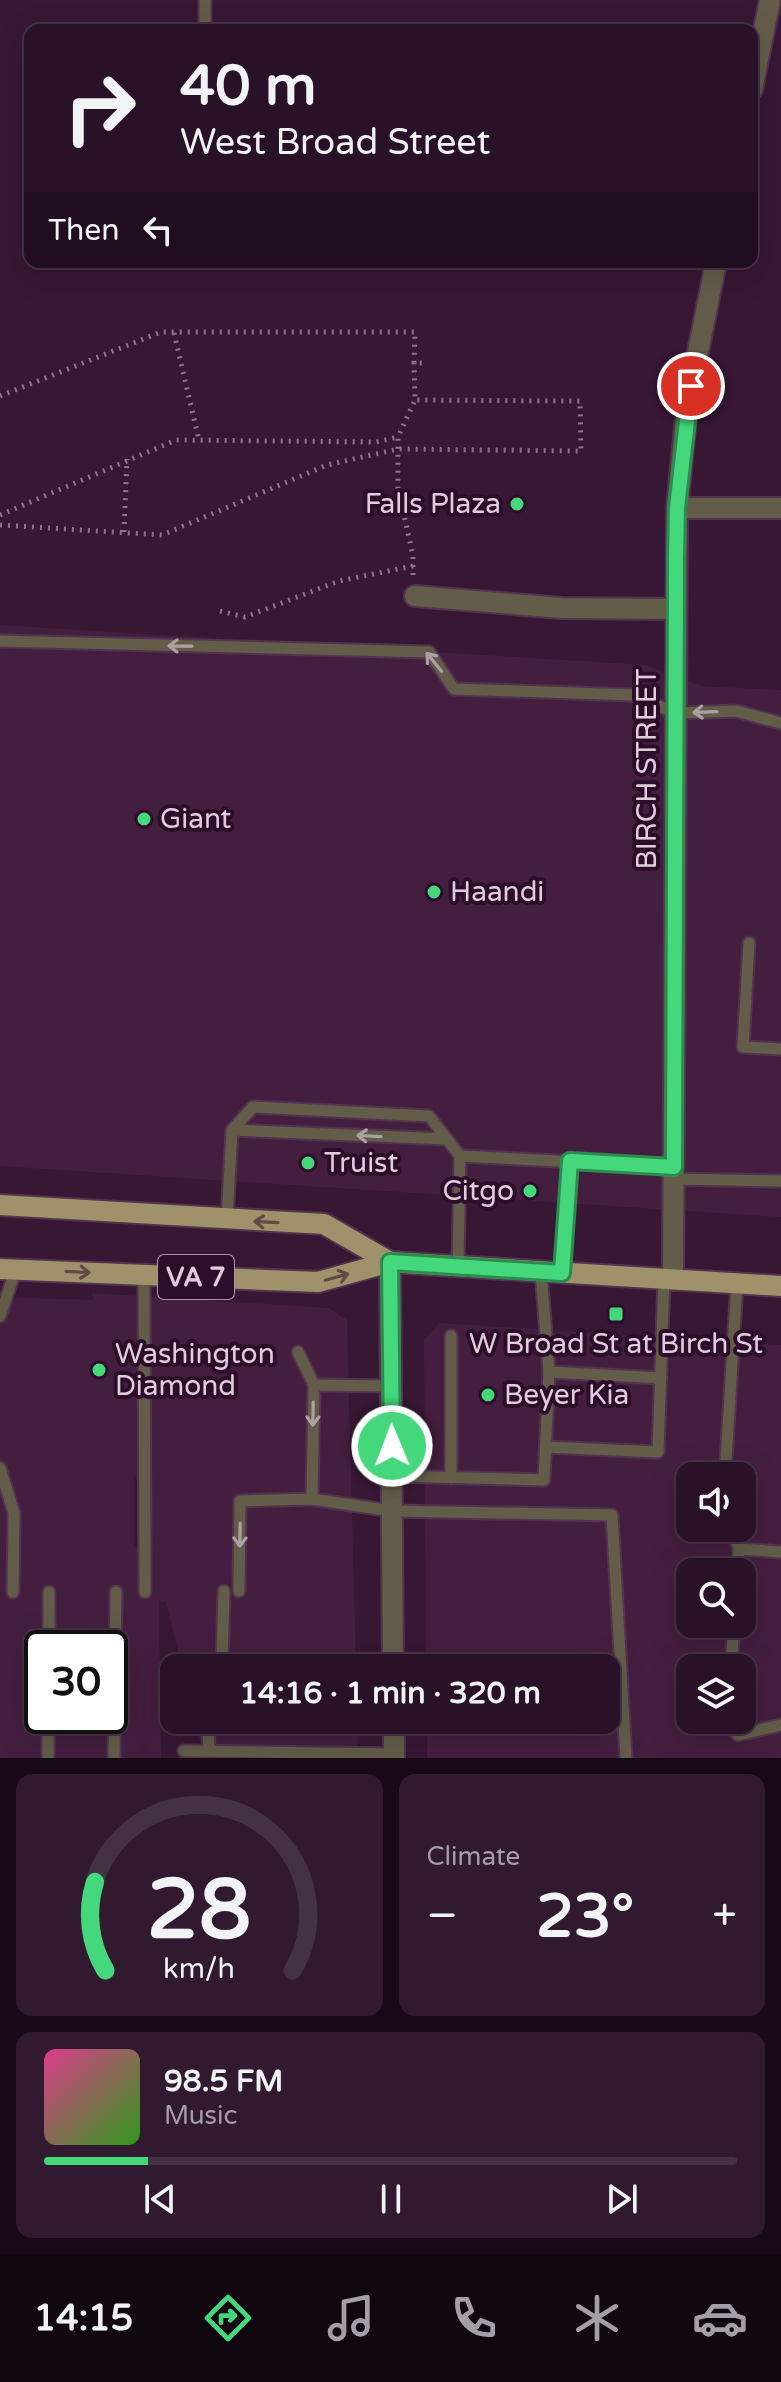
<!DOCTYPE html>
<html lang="en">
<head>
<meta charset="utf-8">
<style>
  body { margin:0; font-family:"Varela Round",sans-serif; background:#311a2f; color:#f1f3f6; height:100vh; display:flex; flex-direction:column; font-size:30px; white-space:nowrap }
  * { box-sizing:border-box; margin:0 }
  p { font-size:26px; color:#a59da7 }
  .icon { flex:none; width:44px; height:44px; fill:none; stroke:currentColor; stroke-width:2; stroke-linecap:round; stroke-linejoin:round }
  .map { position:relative; height:1758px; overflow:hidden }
  .side { display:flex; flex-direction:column; gap:16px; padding:16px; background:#170915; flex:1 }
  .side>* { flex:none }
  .hud { position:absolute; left:24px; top:24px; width:734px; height:244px; border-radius:16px; box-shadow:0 8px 32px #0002,0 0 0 2px #453144; background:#291127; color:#f1f3f6; overflow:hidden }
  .fabs { position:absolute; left:676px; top:1462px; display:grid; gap:16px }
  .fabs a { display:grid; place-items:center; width:80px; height:80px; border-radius:16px; background:#291127; box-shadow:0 8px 32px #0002,0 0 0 2px #453144; font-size:40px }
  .speed { position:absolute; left:24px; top:1630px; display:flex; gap:16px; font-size:40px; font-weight:700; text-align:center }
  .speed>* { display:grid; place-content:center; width:104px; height:104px; border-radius:50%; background:#291127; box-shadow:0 8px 32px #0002,0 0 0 2px #453144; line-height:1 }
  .speed .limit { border:4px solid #111; border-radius:12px; background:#fff; color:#111 }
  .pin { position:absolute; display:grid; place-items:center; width:68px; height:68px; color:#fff; margin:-34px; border:4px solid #fff; border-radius:50%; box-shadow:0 2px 8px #0007 }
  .me { position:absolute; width:88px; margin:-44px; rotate:359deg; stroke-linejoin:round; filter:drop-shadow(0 0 6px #0008) }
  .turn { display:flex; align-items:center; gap:28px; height:168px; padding:0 24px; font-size:36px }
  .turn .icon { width:104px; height:104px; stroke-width:2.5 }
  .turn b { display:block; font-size:56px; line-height:68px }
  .then { display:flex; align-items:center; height:76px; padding:0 24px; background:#0003; gap:16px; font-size:30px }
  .big { font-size:60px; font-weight:700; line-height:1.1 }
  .side .card { flex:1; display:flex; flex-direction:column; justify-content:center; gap:12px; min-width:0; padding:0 28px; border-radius:16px; background:#311a2f }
  .side .dial { align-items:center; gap:0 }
  .dial svg { height:208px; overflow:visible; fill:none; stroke:#453144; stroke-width:7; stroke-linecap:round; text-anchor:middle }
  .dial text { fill:#f1f3f6; stroke:none }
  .song { display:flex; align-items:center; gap:24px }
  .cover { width:96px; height:96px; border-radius:12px; background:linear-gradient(135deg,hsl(330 70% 55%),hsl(110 70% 35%)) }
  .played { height:8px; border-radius:4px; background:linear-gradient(90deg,#44d77b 15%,#453144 15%) }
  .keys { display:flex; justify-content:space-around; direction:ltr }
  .heat { display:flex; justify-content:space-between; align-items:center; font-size:44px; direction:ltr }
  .side .tiles { flex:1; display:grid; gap:16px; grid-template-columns:1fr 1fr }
  .card:last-child { grid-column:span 2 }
  .trip { position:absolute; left:160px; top:1654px; width:460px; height:80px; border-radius:16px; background:#291127; box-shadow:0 8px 32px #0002,0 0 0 2px #453144; font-weight:700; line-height:80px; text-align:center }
  .tab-bar { display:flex; height:128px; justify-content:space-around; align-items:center; background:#100710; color:#a59da7 }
  .tab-bar .icon { width:56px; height:56px }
  .tab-bar .current { color:#44d77b }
  .tab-bar b { font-size:36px; color:#f1f3f6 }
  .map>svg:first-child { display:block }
  .built { fill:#441e3f; fill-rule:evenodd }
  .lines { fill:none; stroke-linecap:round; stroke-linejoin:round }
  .lane-casing { stroke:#52344f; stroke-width:15 }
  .street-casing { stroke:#52344f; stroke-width:24 }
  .primary-casing { stroke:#52344f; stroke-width:24 }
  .path { stroke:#8e748b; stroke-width:5; stroke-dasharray:2 6; stroke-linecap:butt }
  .lane { stroke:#625c49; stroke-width:11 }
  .street { stroke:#625c49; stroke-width:20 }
  .primary { stroke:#9f926b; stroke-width:20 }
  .oneway { stroke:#ae9fa2 }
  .oneway2 { stroke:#604947 }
  .route-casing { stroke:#2c8c50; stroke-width:20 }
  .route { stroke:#44d77b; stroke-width:14 }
  .poi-dot { fill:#44d77b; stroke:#2d0e2a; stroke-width:3 }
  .labels { text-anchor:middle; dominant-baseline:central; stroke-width:8; stroke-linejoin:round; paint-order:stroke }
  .shield { fill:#2d0e2a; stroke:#ab93a7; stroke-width:2 }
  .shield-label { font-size:26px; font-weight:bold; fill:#e1ccdd }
  .poi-label { font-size:28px; fill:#e1ccdd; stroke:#2d0e2a; text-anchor:start }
  .street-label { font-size:28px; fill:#e1ccdd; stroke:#2d0e2a }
</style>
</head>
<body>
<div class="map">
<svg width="781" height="1758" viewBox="0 0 781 1758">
  <rect width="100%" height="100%" fill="#371734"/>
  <g class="built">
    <path d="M0 625 645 665 701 686 781 690V1217L0 1166Z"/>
    <path d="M92 1293 329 1308 347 1320 356 1668H182L166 1602 159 1601 161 1758H0V1297L93 1300ZM134 1470 153 1547V1548L134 1547ZM42 1648H110V1716H42Z"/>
    <path d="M439 1323 781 1345V1758H427V1720H606V1668H426L424 1340ZM690 1476H742V1528H690ZM690 1572H742V1624H690ZM690 1668H742V1720H690Z"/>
    <path d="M195 1720H357L358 1758H204Z"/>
  </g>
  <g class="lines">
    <g class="lane-casing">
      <g id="lane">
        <path d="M205 0V30"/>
        <path d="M0 641 429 652 454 689 633 695 675 713 736 711 781 723"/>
        <path d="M749 943 743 1047 781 1049"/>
        <path d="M232 1130 447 1139"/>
        <path d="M460 1156 674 1167"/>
        <path d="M674 1179 781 1181"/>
        <path d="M227 1220 232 1130 253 1107 429 1116 460 1156 458 1266"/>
        <path d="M562 1273 570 1161"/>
        <path d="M144 1275 145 1592"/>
        <path d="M0 1316 16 1269"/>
        <path d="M451 1336V1478"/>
        <path d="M298 1352 314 1385"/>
        <path d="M549 1372 661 1378"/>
        <path d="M391 1386 314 1385 312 1499 392 1511 612 1515 626 1758"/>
        <path d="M546 1447 658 1452 664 1279"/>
        <path d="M0 1468 14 1513 13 1592"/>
        <path d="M393 1476 544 1480 549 1372 541 1272"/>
        <path d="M725 1476 737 1283"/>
        <path d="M732 1528 739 1549 737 1572"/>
        <path d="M739 1549 781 1552"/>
        <path d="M239 1591 240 1501 312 1499"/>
        <path d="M49 1648V1592"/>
        <path d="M222 1666 224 1591"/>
        <path d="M206 1668 393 1659"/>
        <path d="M731 1668 734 1624"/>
        <path d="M208 1720 209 1751"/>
        <path d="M729 1720 738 1735 781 1725"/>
        <path d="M184 1751 394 1754"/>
        <path d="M48 1758V1716"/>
        <path d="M114 1758 116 1592"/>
      </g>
    </g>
    <g class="street-casing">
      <g id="street">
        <path d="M752 89 770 0"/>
        <path d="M677 508H781"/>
        <path d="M415 596 561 608 675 609"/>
        <path d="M390 1262 393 1668"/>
        <path d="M673 1280 677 508 687 407 716 262"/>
        <path d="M394 1720V1758"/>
      </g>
    </g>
    <g class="primary-casing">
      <g id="primary">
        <path d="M0 1205 324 1224 390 1262"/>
        <path d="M0 1269 318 1282 390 1262 781 1286"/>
      </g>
    </g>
    <g class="path">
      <path d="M174 333 199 440"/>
      <path d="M0 396 161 332H415L414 363H425"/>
      <path d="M0 515 176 440 376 442 398 437"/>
      <path d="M0 525 162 535 327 465 398 449 581 451 580 401 415 400"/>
      <path d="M124 532 127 459"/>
      <path d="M413 575V556L398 488V437L415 400 414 363"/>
      <path d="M220 611 245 617 339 581 413 566"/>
    </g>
    <use href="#lane" class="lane"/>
    <use href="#street" class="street"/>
    <use href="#primary" class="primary"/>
  </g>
  <defs><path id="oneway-shaft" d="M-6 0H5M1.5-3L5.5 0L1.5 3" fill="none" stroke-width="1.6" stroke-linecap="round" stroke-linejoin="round" transform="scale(2)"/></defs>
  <g class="oneway">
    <use href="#oneway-shaft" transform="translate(180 646) rotate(-179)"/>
    <use href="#oneway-shaft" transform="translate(434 662) rotate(-129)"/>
    <use href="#oneway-shaft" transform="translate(705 712) rotate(178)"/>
    <use href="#oneway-shaft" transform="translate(369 1136) rotate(-177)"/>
    <use href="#oneway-shaft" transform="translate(313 1414) rotate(91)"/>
    <use href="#oneway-shaft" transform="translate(240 1535) rotate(91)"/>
  </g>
  <g class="oneway2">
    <use href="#oneway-shaft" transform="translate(266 1222) rotate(-177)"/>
    <use href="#oneway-shaft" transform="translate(78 1272) rotate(3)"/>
    <use href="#oneway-shaft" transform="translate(337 1277) rotate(-16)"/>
  </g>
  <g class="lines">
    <g class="route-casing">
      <path id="route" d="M392 1446 390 1262 562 1273 570 1161 674 1167 676 559 677 508 691 386"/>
    </g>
    <use href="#route" class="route"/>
  </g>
  <g class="poi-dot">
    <circle cx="517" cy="504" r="8"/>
    <circle cx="144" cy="819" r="8"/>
    <circle cx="434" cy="892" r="8"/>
    <circle cx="308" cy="1163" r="8"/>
    <circle cx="530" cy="1191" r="8"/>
    <rect x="608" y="1306" width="16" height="16" rx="4"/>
    <circle cx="99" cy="1370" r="8"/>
    <circle cx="488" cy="1395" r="8"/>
  </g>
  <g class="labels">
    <rect class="shield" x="158" y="1255" width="76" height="44" rx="6"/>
    <g class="shield-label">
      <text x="196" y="1277">VA 7</text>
    </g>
    <g class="poi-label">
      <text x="501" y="504" text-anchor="end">Falls Plaza</text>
      <text x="160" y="819">Giant</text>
      <text x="450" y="892">Haandi</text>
      <text x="324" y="1163">Truist</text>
      <text x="514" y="1191" text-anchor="end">Citgo</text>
      <text x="616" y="1344" text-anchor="middle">W Broad St at Birch St</text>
      <text x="115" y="1354">Washington<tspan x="115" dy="32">Diamond</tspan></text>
      <text x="504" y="1395">Beyer Kia</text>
    </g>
    <g class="street-label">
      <text transform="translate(647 769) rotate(-90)">BIRCH STREET</text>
    </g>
  </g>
</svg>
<div class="fabs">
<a><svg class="icon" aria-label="sound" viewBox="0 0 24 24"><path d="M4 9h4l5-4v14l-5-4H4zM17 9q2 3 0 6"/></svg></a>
<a><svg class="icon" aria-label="search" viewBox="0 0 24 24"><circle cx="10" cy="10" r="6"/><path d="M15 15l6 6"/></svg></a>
<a><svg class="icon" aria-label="layers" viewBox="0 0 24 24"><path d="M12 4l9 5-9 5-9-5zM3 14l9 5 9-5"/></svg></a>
</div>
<div class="speed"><div class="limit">30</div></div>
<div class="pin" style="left:691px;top:386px;background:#d93025"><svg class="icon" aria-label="arrive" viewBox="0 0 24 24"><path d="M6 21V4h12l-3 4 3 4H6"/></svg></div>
<svg class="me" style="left:392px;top:1446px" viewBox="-20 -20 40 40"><circle r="17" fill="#44d77b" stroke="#fff" stroke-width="3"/><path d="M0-11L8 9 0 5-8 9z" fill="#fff"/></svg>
<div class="trip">14:16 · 1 min · 320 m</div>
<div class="hud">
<div class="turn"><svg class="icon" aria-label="right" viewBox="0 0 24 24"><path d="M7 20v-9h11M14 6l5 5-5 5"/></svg><div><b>40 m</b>West Broad Street</div></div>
<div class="then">Then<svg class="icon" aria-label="left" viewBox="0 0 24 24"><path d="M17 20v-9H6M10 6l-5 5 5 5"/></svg></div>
</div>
</div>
<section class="side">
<div class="tiles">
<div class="card dial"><svg viewBox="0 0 100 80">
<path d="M14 69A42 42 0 1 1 86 69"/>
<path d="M14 69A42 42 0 0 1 10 35" stroke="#44d77b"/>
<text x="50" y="56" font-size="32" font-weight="700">28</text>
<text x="50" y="72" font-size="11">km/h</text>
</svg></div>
<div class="card"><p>Climate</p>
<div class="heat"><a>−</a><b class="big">23°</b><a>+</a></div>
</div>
<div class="card">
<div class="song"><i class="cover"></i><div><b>98.5 FM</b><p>Music</p></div></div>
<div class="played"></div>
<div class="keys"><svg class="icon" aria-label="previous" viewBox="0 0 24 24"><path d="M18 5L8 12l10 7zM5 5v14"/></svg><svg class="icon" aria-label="pause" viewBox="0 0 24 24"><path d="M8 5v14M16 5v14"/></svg><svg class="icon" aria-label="next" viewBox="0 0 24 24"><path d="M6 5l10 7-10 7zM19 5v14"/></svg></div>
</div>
</div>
</section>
<nav class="tab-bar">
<b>14:15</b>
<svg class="icon current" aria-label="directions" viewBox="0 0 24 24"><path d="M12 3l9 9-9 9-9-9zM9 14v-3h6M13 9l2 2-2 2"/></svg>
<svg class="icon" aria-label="music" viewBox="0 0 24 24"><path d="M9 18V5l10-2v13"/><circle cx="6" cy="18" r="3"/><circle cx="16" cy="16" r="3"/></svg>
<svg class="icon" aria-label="phone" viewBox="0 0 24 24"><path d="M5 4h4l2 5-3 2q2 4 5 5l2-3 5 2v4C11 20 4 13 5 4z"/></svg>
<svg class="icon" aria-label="climate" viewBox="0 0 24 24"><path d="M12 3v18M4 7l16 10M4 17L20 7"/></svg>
<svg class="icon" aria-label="car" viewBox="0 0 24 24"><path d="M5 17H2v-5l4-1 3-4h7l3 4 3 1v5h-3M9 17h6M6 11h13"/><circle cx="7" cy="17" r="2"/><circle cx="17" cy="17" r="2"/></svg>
</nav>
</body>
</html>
